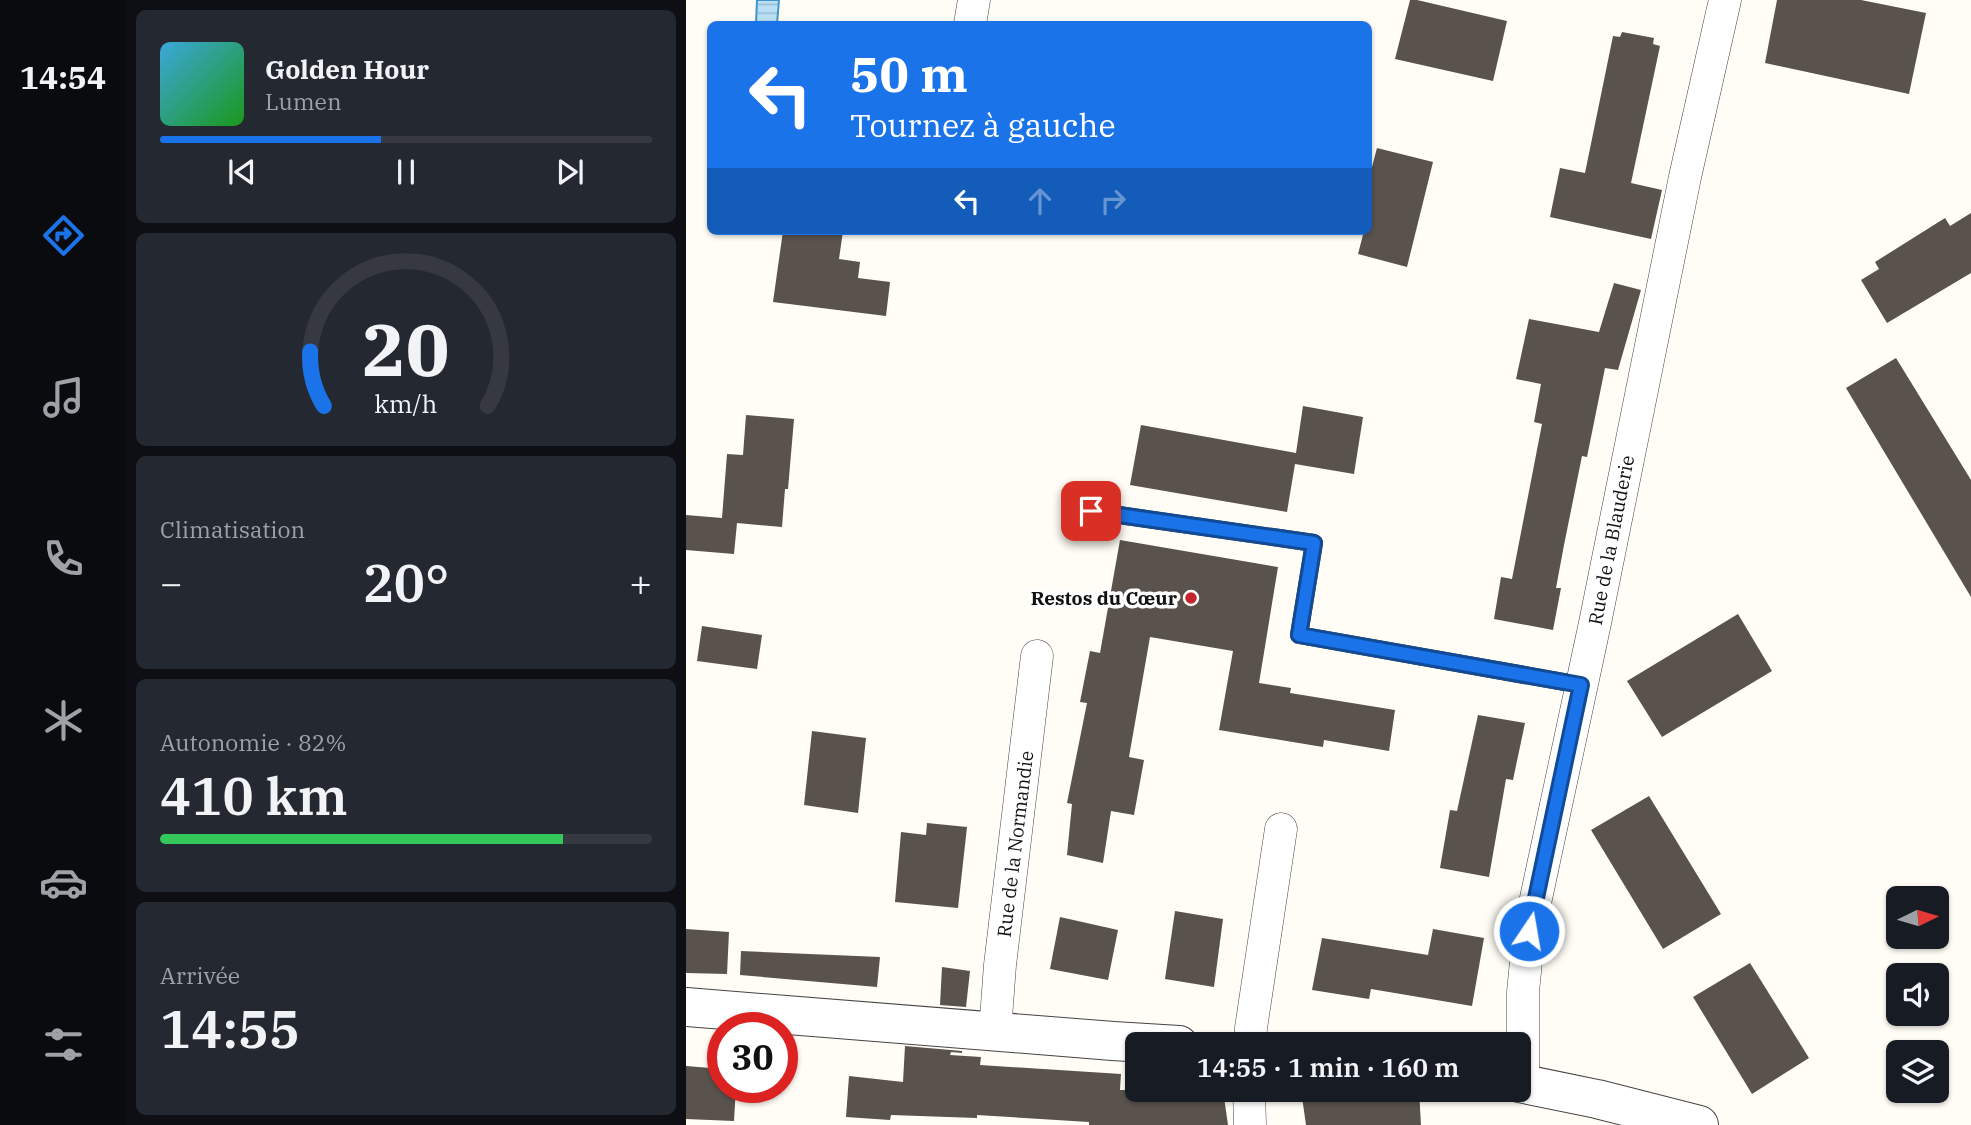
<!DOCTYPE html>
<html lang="fr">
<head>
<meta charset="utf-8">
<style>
  body { margin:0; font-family:"IBM Plex Serif",serif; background:#242831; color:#f1f3f6; height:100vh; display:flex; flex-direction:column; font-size:26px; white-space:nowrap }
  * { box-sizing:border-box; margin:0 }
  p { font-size:23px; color:#9ea1a6 }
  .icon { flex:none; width:38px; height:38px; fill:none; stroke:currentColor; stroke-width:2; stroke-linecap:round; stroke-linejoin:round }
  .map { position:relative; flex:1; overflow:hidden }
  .details { display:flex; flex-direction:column; gap:10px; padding:10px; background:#0d0f14; width:560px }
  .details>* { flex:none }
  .top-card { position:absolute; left:21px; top:21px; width:665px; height:214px; border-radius:10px; box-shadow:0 2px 5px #0004; background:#1a73e8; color:#fff; overflow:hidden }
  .needle { width:46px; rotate:85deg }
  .buttons { position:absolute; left:1200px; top:886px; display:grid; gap:14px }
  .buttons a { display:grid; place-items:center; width:63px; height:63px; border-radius:10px; background:#171b24; box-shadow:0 2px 5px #0004; font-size:35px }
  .speed { position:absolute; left:21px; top:1012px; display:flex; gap:14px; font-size:35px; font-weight:700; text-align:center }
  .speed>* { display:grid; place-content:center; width:91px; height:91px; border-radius:50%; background:#171b24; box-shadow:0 2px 5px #0004; line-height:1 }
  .speed .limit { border:10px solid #d22; background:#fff; color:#111 }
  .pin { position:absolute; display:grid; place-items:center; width:60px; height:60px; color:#fff; margin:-30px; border-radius:14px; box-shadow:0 4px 10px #0006 }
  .me { position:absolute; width:77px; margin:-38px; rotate:12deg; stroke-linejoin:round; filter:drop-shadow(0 0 5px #0008) }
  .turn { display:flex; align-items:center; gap:24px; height:147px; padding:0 28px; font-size:32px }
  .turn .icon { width:91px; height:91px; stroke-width:2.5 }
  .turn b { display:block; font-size:49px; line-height:60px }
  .lanes { display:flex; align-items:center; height:66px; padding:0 28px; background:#0003; justify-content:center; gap:35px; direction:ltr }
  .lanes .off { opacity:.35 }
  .big { font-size:52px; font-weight:600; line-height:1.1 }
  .details .tile { flex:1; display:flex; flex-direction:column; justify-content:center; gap:10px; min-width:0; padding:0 24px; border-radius:10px; background:#242831 }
  .details .dial { align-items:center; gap:0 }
  .dial svg { height:182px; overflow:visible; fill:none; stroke:#363941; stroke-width:7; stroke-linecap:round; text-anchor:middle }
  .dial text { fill:#f1f3f6; stroke:none }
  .song { display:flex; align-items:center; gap:21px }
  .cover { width:84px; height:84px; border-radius:10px; background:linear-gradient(135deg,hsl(200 70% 55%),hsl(120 70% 35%)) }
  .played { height:7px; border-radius:4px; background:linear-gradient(90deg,#1a73e8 45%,#363941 45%) }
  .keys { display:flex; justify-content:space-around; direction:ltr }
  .heat { display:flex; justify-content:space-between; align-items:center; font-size:38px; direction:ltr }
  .charge { height:10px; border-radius:5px; background:linear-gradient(90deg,#34c759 82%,#363941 0) }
  .trip { position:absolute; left:439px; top:1032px; width:406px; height:70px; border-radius:10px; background:#171b24; box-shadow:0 2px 5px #0004; font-weight:600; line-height:70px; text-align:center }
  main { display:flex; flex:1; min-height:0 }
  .tabs { display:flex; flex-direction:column; width:126px; justify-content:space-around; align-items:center; background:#090b0e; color:#9ea1a6 }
  .tabs .icon { width:49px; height:49px }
  .tabs .current { color:#1a73e8 }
  .tabs b { font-size:32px; color:#f1f3f6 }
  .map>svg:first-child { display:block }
  .water { fill:url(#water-rules); stroke:#3f96cf; stroke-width:2 }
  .building { fill:#5a524d }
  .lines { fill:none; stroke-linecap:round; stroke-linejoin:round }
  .service-casing { stroke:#444; stroke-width:18 }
  .minor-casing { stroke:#444; stroke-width:33 }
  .tertiary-casing { stroke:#444; stroke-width:40 }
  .service { stroke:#fff; stroke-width:16 }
  .minor { stroke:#fff; stroke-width:32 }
  .tertiary { stroke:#fff; stroke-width:38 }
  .route-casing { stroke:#114b97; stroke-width:18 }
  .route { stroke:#1a73e8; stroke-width:12 }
  .poi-dot { fill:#c4262e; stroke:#fff; stroke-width:2.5 }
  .labels { text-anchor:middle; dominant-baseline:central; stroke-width:7; stroke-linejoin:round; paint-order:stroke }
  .street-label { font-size:19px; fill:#111; stroke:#fff }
  .poi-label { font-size:19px; font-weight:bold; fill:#111; stroke:#fff; text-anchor:end }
</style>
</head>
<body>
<main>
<nav class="tabs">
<b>14:54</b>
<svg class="icon current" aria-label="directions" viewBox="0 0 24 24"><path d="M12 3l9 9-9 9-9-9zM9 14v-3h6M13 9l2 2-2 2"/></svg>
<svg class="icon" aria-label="music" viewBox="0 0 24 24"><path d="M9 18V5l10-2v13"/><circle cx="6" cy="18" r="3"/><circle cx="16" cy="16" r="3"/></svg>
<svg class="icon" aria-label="phone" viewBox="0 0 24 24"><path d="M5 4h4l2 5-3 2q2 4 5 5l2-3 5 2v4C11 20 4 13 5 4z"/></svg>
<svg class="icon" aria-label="climate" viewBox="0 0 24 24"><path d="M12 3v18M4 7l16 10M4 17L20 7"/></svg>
<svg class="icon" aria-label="car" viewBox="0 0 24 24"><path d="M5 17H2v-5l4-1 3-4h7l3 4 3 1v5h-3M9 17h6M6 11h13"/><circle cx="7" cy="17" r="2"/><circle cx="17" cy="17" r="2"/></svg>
<svg class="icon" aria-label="filters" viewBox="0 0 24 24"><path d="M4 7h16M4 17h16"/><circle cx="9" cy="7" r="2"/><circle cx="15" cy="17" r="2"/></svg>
</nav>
<section class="details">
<div class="tile">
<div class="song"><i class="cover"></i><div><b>Golden Hour</b><p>Lumen</p></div></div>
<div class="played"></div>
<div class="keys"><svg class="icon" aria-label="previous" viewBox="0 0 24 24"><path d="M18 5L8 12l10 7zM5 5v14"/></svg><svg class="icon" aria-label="pause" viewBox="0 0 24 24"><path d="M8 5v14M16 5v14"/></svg><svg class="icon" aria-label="next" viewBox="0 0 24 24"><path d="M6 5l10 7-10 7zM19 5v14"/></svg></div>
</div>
<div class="tile dial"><svg viewBox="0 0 100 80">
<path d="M14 69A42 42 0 1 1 86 69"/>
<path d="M14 69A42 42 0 0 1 8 45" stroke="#1a73e8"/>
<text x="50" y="56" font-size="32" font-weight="700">20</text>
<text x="50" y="72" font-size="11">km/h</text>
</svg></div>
<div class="tile"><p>Climatisation</p>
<div class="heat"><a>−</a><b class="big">20°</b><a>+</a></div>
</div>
<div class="tile"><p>Autonomie · 82%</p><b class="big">410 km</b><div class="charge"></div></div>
<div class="tile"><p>Arrivée</p><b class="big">14:55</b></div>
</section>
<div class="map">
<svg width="1285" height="1125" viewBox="0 0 1285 1125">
  <defs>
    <pattern id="water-rules" width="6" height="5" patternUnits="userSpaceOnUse" patternTransform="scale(1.75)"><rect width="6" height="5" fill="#b9e0f7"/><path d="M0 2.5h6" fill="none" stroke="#9ebfd3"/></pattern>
  </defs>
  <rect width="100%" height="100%" fill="#fffdf5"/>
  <path class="water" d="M71 0H93L91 24H70Z"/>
  <g class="building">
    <path d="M724 0H731L821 21 807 81 709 59Z"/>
    <path d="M1091 0H1175L1240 13 1223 94 1079 63Z"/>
    <path d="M936 32 968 38 967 44 974 46 945 183 976 190 965 239 864 217 874 168 899 173 927 36 934 37Z"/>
    <path d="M691 148 747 162 721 267 672 254 678 231H682V182Z"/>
    <path d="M1285 213V273L1201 323 1175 280 1193 269 1189 262 1259 218 1264 226Z"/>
    <path d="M97 231H157L153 259 174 262 172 278 204 282 200 316 87 302Z"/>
    <path d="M928 283 955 290 932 370 919 368 901 457 896 456 878 545 870 588H875L867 630 808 619 815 577 826 579 856 424 848 422 855 384 830 379 843 319 913 332Z"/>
    <path d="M1210 358 1285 480V597L1160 388Z"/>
    <path d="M617 406 677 417 668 474 609 464 601 512 444 485 455 425 610 453Z"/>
    <path d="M60 415 108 419 102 489H99L96 527 51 523 48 554 0 550V515L36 518 41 454 57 455Z"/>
    <path d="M434 540 592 567 573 683 605 688 604 693 709 710 703 751 638 740 637 747 533 730 547 651 464 637 443 757 458 760 448 815 425 811 417 863 381 855 386 804 381 803 401 703 394 702 404 651 414 653Z"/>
    <path d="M1052 614 1086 671 976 737 941 681Z"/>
    <path d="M16 626 76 635 71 669 11 661Z"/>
    <path d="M792 715 839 723 827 780 820 779 803 877 754 868 764 810 771 811Z"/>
    <path d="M126 731 180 738 172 813 118 805Z"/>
    <path d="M963 796 1035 914 977 949 905 830Z"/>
    <path d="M241 823 281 827 272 908 209 902 215 832 240 835Z"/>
    <path d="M489 911 537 919 528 987 479 979Z"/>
    <path d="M374 917 432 930 422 980 364 969Z"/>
    <path d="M0 929 43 932 41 974 0 973Z"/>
    <path d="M747 929 798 938 786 1006 685 989 683 999 626 990 636 938 742 955Z"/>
    <path d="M55 951 194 957 191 987 54 975Z"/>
    <path d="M1064 963 1123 1058 1066 1094 1007 997Z"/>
    <path d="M256 967 284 971 280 1007 254 1005Z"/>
    <path d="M219 1046 276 1051V1053L265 1052 264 1055 295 1057 294 1065 435 1074 434 1090H537L542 1125H403V1122L291 1115V1118L205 1115 204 1120 160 1117 163 1076 217 1082Z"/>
    <path d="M0 1066 37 1069V1087H50L48 1121 0 1119Z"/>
    <path d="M615 1090H733L735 1125H620Z"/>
  </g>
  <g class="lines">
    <g class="service-casing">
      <path id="service" d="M405 511 628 543 613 635 895 685"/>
    </g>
    <g class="minor-casing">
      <g id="minor">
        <path d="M284 24 288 0"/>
        <path d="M309 1032 314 965 351 656"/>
        <path d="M564 1045 565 1028 595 829"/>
        <path d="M837 1083V992L843 931 909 623 999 177 1039 0"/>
        <path d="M563 1090 564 1125"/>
      </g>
    </g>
    <g class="tertiary-casing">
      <g id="tertiary">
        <path d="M0 1007 427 1041 493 1045"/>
        <path d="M833 1083 911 1099 1013 1125"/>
      </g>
    </g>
    <use href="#service" class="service"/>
    <use href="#minor" class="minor"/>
    <use href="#tertiary" class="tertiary"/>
  </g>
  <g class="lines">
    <g class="route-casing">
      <path id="route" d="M405 511 628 543 613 635 895 685 843 931"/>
    </g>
    <use href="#route" class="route"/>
  </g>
  <circle class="poi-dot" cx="505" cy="598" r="7"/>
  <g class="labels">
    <g class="street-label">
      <text transform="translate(925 540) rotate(-79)">Rue de la Blauderie</text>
      <text transform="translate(329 844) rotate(-83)">Rue de la Normandie</text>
    </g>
    <g class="poi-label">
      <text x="491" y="598">Restos du Cœur</text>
    </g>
  </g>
</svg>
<div class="buttons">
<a><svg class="needle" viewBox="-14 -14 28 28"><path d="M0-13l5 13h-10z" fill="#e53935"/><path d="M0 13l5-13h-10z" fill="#9ea1a6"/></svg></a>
<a><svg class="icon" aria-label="sound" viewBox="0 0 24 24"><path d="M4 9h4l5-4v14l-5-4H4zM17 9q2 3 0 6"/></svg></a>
<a><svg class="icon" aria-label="layers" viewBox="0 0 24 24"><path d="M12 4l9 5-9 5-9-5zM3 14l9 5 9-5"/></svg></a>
</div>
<div class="speed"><div class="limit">30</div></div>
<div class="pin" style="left:405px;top:511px;background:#d93025"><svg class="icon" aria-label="arrive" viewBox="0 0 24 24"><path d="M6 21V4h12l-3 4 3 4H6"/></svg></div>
<svg class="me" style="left:843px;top:931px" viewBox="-20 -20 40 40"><circle r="17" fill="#1a73e8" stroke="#fff" stroke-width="3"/><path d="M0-11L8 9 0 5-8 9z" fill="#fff"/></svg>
<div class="trip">14:55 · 1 min · 160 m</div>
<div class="top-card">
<div class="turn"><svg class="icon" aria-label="left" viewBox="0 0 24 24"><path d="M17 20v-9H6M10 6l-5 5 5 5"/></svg><div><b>50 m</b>Tournez à gauche</div></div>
<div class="lanes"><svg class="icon" aria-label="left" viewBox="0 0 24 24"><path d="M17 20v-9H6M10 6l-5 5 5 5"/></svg><svg class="icon off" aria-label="ahead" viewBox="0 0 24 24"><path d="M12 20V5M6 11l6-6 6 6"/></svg><svg class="icon off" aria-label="right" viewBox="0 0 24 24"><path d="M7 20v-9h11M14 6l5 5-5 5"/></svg></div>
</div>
</div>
</main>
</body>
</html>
